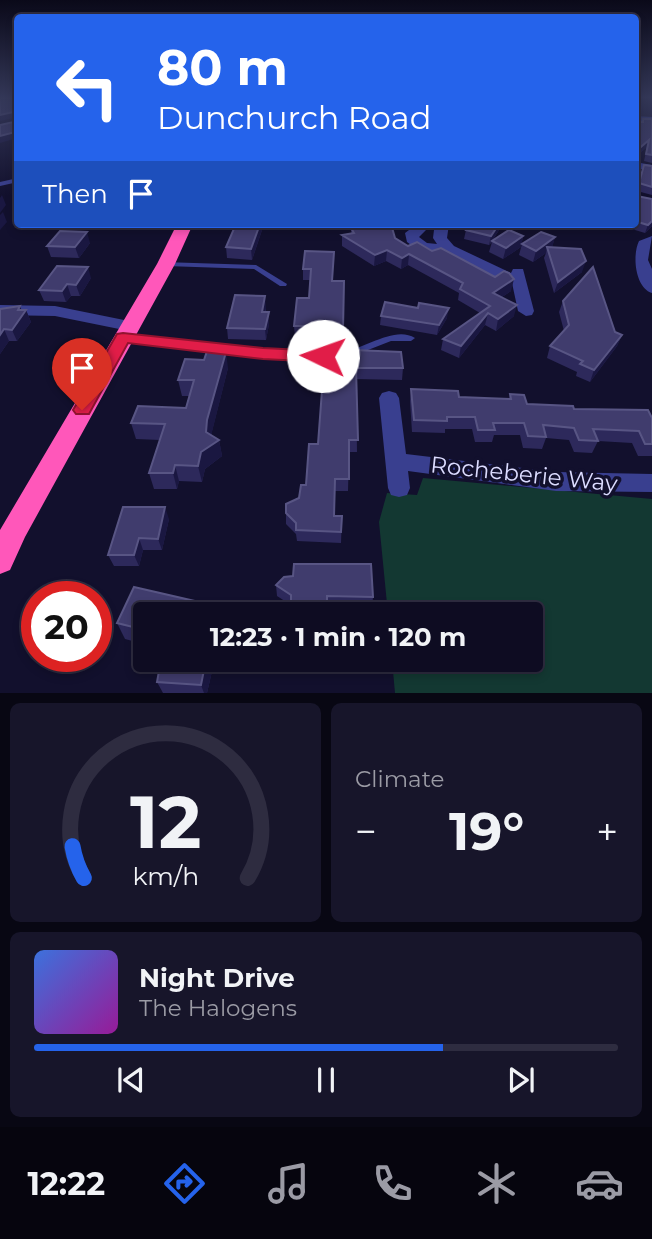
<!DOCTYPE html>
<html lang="en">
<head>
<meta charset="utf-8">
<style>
  body { margin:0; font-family:Montserrat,sans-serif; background:#17152a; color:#f1f3f6; height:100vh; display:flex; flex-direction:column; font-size:26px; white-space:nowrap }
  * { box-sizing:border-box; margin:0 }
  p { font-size:23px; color:#9b9ba5 }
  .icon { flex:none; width:38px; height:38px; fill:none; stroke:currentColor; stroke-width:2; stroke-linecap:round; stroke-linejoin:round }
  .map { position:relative; height:693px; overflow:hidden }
  .side { display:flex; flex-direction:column; gap:10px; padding:10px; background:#080713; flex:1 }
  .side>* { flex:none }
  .hud { position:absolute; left:14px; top:14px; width:625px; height:214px; border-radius:7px; box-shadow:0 4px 10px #0003,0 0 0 2px #2e2c40; background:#2563eb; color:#fff; overflow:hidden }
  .speed { position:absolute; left:21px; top:581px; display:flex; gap:14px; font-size:35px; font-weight:700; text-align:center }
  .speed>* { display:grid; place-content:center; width:91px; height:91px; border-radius:50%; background:#0e0c22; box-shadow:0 4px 10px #0003,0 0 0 2px #2e2c40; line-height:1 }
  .speed .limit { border:10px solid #d22; background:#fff; color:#111 }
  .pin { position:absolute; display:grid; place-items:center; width:60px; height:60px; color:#fff; margin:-72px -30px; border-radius:50% 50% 50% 0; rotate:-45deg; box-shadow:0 0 7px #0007 }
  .pin .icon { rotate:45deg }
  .me { position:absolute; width:77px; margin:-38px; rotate:273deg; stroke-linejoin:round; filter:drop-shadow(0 0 5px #0008) }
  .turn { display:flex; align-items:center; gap:24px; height:147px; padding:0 28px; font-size:32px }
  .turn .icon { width:91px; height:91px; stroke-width:2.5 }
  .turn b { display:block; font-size:49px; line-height:60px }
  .then { display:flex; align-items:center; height:66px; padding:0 28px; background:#0003; gap:14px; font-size:26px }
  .big { font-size:52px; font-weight:700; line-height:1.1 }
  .side .tile { flex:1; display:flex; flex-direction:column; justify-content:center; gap:10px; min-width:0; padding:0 24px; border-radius:10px; background:#17152a }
  .side .dial { align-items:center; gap:0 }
  .dial svg { height:182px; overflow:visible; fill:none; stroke:#2e2c40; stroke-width:7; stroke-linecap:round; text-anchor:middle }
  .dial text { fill:#f1f3f6; stroke:none }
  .song { display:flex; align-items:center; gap:21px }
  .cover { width:84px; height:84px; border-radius:10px; background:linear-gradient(135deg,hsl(220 70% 55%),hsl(300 70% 35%)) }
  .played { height:7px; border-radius:4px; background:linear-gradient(90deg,#2563eb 70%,#2e2c40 70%) }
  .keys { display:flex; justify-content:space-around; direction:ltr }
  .heat { display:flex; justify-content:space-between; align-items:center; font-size:38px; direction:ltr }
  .side .tiles { flex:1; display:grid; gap:10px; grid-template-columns:1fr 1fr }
  .tile:last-child { grid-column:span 2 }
  .trip { position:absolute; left:133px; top:602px; width:410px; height:70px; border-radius:7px; background:#0e0c22; box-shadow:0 4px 10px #0003,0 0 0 2px #2e2c40; font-weight:700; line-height:70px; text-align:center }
  .tab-bar { display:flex; height:112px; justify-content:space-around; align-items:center; background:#06050e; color:#9b9ba5 }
  .tab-bar .icon { width:49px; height:49px }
  .tab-bar .on { color:#2563eb }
  .tab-bar b { font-size:32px; color:#f1f3f6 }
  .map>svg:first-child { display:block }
  .green { fill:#133832 }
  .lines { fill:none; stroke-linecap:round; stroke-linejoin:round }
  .lane { fill:#393f8f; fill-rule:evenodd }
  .street { fill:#393f8f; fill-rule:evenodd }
  .highway { fill:#ff57ba; fill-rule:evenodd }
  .wall { fill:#2d295b }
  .shaded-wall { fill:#1a1741 }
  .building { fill:#403c6d; stroke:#585584; stroke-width:2 }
  .route { fill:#e11d48; stroke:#92132f; stroke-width:2 }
  .labels { text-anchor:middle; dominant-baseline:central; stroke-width:7; stroke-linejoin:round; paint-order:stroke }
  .near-street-label { font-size:23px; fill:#dcdcff; stroke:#12102d }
</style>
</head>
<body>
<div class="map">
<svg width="652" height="693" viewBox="0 0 652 693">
  <rect width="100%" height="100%" fill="#12102d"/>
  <path class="green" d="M423 478 652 499V693H395L392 660H530V614H388L379 522 387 493 417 495Z"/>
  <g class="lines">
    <g class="lane">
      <path d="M18 178V182L0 186V182Z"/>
      <path d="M163 262 256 265 287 284 286 286H280L254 269 166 266H163Z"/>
      <path d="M125 335C157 339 189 343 221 346 262 351 303 355 344 351 365 349 395 325 415 338L411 341H391L350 357 323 359 263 357 122 340 121 338 122 336Z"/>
    </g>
    <g class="street">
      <path d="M635 116 652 117V123L635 122Z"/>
      <path d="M635 162 652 165V171L635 168Z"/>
      <path d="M417 224H449L447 238 454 246 511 273 513 269H523L534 311 532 315 526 316 518 311 512 283 504 281 446 253 418 250 407 242 405 233ZM426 230H434L433 238 437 244 427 243 419 237Z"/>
      <path d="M652 236 648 260 652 269V293C635 288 632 255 639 241Z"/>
      <path d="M0 305 55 306 129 321 137 326 129 331 55 316 0 315Z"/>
      <path d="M389 391 396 393 399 398 406 454 556 472 652 474V492L556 491 408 471 410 488 407 495 399 497 391 495 388 488 379 398 382 393Z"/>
    </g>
    <path class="highway" d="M177 224H193L175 264 25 537 10 570 0 574V530L157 264Z"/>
  </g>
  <g class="wall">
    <path d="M643 119H652V163L644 161 647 147 635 157V122H642Z"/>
    <path d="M644 165 652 166V195L637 191Z"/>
    <path d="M635 192 652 226 645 233 635 230 630 224H635Z"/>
    <path d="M232 224H264L252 260 227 258 226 247 233 231Z"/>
    <path d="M355 224H391L395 238 408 246 511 291 502 297 514 316 496 331 485 325 459 358 441 350 443 339 480 313 458 300 459 293 408 265 401 269 386 261 374 266 342 246V235L351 234V228L355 227Z"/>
    <path d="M470 224H503L492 241 523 236 521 247 503 259 489 252 492 242 489 245 464 239 466 230Z"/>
    <path d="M555 237 552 247 582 272 554 293 544 258 546 253 533 262 519 255 522 244Z"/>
    <path d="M90 243 79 258 51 257 47 246Z"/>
    <path d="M305 251 333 281 343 330H348L347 348 311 350V337H295L294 326 309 298 310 280H303V269Z"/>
    <path d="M91 278 80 296H71L66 302 44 301 39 290Z"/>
    <path d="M563 301 615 332 622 335 617 346 590 382 576 376 577 372 547 358 550 346 564 331 559 312Z"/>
    <path d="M266 308V312H269V324L266 340 228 339 227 328Z"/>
    <path d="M0 309 26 310 31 322 17 341H9L0 354Z"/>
    <path d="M381 316 447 318 437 335 380 325Z"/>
    <path d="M330 349 403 368 402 380 356 379 357 452H349L348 491H335L334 516H342L341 543 297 541 296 534 286 524V513L299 498 306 485 318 444 330 377Z"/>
    <path d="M228 368 211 435 219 440 222 456 205 469 202 482 179 481 177 489H154L149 473 160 440 136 439 131 423 186 408 189 396H182L178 380Z"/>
    <path d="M411 389 459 397 509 399 510 394 527 404 652 418V456H638L632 443 598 441 592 453 574 452 569 440 546 438 542 449 523 448 520 435H494L492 442H475L472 429H445V433L412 432 410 401Z"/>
    <path d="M169 519 162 550H143L139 566H114L108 555Z"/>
    <path d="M276 585 373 597 372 608 327 607V613H292L291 605 277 596Z"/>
    <path d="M134 587 212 605 214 614H145V653L140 643 125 639 117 623Z"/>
    <path d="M213 667 207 693H163L157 682Z"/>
  </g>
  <g class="shaded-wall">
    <path d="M18 111V117L0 121V115Z"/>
    <path d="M15 132 17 138 0 143V136Z"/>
    <path d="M649 140 647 147 635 157 636 152Z"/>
    <path d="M2 195 6 205 0 213V198Z"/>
    <path d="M3 212 7 222 0 230V215Z"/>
    <path d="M652 221V226L645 233 648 225Z"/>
    <path d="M260 224H264L252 260 251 249Z"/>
    <path d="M499 224H503L489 245 491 236Z"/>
    <path d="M87 232 90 243 79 258 75 247Z"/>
    <path d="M523 236 521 247 503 259 506 248Z"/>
    <path d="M555 237 552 248 547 247 546 253 533 262 536 251Z"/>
    <path d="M387 250 386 261 374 266 375 255Z"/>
    <path d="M409 254 408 265 401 269 402 258Z"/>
    <path d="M586 261 582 272 554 293 558 282Z"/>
    <path d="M88 267 91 278 80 296 76 285Z"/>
    <path d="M514 279 511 291 491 304 493 293Z"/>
    <path d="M67 284 71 296 66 302 62 291Z"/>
    <path d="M265 296 266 308 263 324 262 312Z"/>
    <path d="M517 305 514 316 496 331 498 319Z"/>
    <path d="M20 306 23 314 26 310 31 322 17 341 12 330 18 310Z"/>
    <path d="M449 308 447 318 437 335 439 325Z"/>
    <path d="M269 312V324L266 340 265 329Z"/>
    <path d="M488 313 485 325 459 358 461 346Z"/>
    <path d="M4 329 9 341 0 354V335Z"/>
    <path d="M622 335 617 346 590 382 594 370Z"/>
    <path d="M226 352 228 368 211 436 219 440 222 456 205 469 202 482 198 466 207 420Z"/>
    <path d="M175 465 179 481 177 489 173 473Z"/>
    <path d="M165 507 169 519 162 550 158 539Z"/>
    <path d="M139 538 143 550 139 566 134 555Z"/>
    <path d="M212 605 214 614H207Z"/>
    <path d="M206 660H210L213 667 207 693H204L201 685Z"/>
  </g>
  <g class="building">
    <path d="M0 98H18V111L0 115Z"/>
    <path d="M643 119H652V155L646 154 649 140 635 152V122H643Z"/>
    <path d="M18 121V134L15 132 0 136V125Z"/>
    <path d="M644 165 652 166V187L639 183Z"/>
    <path d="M635 192 637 196 652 199V221L648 225 638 222 635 219Z"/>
    <path d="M236 224H260L251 249 226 247Z"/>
    <path d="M357 224H391L395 238 408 246 417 242 432 251 441 248 495 277 504 271 509 273 514 279 493 293 517 305 498 319 488 313 461 346 443 339 490 306 460 289 463 283 409 254 402 258 387 250 375 255 342 235 354 233 351 228 357 227Z"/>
    <path d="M470 224H499L491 236 466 230Z"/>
    <path d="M509 230 523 236 506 248 492 241Z"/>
    <path d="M60 231 87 232 75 247 47 246Z"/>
    <path d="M541 232 555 237 536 251 522 244Z"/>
    <path d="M547 247 581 249 586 261 558 282Z"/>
    <path d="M305 251 334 252 332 281H344L343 330H348V336L311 338 312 326H294L297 298H309L311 269H303Z"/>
    <path d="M57 266 88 267 76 285 67 284 62 291 39 290Z"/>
    <path d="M593 267 615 332 622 335 594 370 580 364 583 361 550 346 569 325 563 301Z"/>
    <path d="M235 295 265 296 262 312H269L265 329 227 328Z"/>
    <path d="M385 302 418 308 419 303 449 308 439 325 381 316Z"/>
    <path d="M20 306 18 310H26L12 330 4 329 0 335V309Z"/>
    <path d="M330 349 401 352 403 368H356L358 440H349V479H335L334 516H342L341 532 296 530V523L286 513V504L299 498 301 485H306L309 444H318L323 377H330Z"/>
    <path d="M207 351 226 352 207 420 206 432 219 440 201 452 198 466 175 465 173 473H149L165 424 131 423 138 406 186 408 194 380H178L185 359 204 360Z"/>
    <path d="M411 389 458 391 459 397 511 399 510 394 524 395 527 404 573 406 574 409 648 410 652 418V444H645L639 431 593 429 598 441 579 440 574 428 543 425 546 437 528 436 524 423H493L495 430H478L475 417H447V421L414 420Z"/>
    <path d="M123 507H165L158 539 139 538 134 555H108Z"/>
    <path d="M294 564H371L373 597 327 596V602H291V595L276 585 284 577 293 576Z"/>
    <path d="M134 587 212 605 207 614H145V630L117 623Z"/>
    <path d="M145 632V643L140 642Z"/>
    <path d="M161 660H206L201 685 157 682Z"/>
  </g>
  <linearGradient id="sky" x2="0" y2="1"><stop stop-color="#0a0919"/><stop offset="0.5" stop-color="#333757"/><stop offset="1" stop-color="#333757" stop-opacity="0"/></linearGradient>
  <rect width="652" height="195" fill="url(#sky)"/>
  <path class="route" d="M123 333 263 348 323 351 331 356 323 362 263 359 128 343 89 414H76L73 410 76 405 117 334Z"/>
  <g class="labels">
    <g class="near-street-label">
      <text transform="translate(524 474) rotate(6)">Rocheberie Way</text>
    </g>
  </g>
</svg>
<div class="speed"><div class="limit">20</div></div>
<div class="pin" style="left:82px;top:410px;background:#d93025"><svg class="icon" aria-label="arrive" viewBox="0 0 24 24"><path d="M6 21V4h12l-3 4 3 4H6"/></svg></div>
<svg class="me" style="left:323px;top:356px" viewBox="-20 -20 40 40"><circle r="19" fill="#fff"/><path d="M0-13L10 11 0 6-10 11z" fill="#e11d48"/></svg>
<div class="trip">12:23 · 1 min · 120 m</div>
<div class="hud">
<div class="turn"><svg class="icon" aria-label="left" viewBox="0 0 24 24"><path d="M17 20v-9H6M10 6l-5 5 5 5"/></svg><div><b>80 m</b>Dunchurch Road</div></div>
<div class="then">Then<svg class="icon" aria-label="arrive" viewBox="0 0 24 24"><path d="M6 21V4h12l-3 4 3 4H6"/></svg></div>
</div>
</div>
<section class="side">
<div class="tiles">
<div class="tile dial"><svg viewBox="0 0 100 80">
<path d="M14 69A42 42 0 1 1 86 69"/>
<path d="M14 69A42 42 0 0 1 9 55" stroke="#2563eb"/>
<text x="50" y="56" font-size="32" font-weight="700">12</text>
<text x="50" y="72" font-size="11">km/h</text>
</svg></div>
<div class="tile"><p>Climate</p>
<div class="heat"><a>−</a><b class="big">19°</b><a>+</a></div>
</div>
<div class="tile">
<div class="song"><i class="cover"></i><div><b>Night Drive</b><p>The Halogens</p></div></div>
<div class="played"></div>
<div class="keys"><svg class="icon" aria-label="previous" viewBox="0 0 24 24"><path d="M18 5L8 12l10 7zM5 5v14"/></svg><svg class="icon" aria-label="pause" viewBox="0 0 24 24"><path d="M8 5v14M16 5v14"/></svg><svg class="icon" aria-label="next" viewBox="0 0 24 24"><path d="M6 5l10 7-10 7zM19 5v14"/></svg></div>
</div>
</div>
</section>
<nav class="tab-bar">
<b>12:22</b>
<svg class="icon on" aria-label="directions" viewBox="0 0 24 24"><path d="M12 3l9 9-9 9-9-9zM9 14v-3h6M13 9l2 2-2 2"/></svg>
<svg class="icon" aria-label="music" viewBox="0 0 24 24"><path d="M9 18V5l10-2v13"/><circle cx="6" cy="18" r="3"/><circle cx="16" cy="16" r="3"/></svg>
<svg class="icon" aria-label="phone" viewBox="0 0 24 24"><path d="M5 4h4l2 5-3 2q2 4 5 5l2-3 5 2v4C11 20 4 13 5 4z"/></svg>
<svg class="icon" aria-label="climate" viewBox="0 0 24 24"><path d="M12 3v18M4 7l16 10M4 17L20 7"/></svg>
<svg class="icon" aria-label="car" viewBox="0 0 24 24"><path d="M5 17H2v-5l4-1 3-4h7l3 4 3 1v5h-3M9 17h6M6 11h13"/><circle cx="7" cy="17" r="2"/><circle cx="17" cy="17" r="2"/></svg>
</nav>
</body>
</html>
